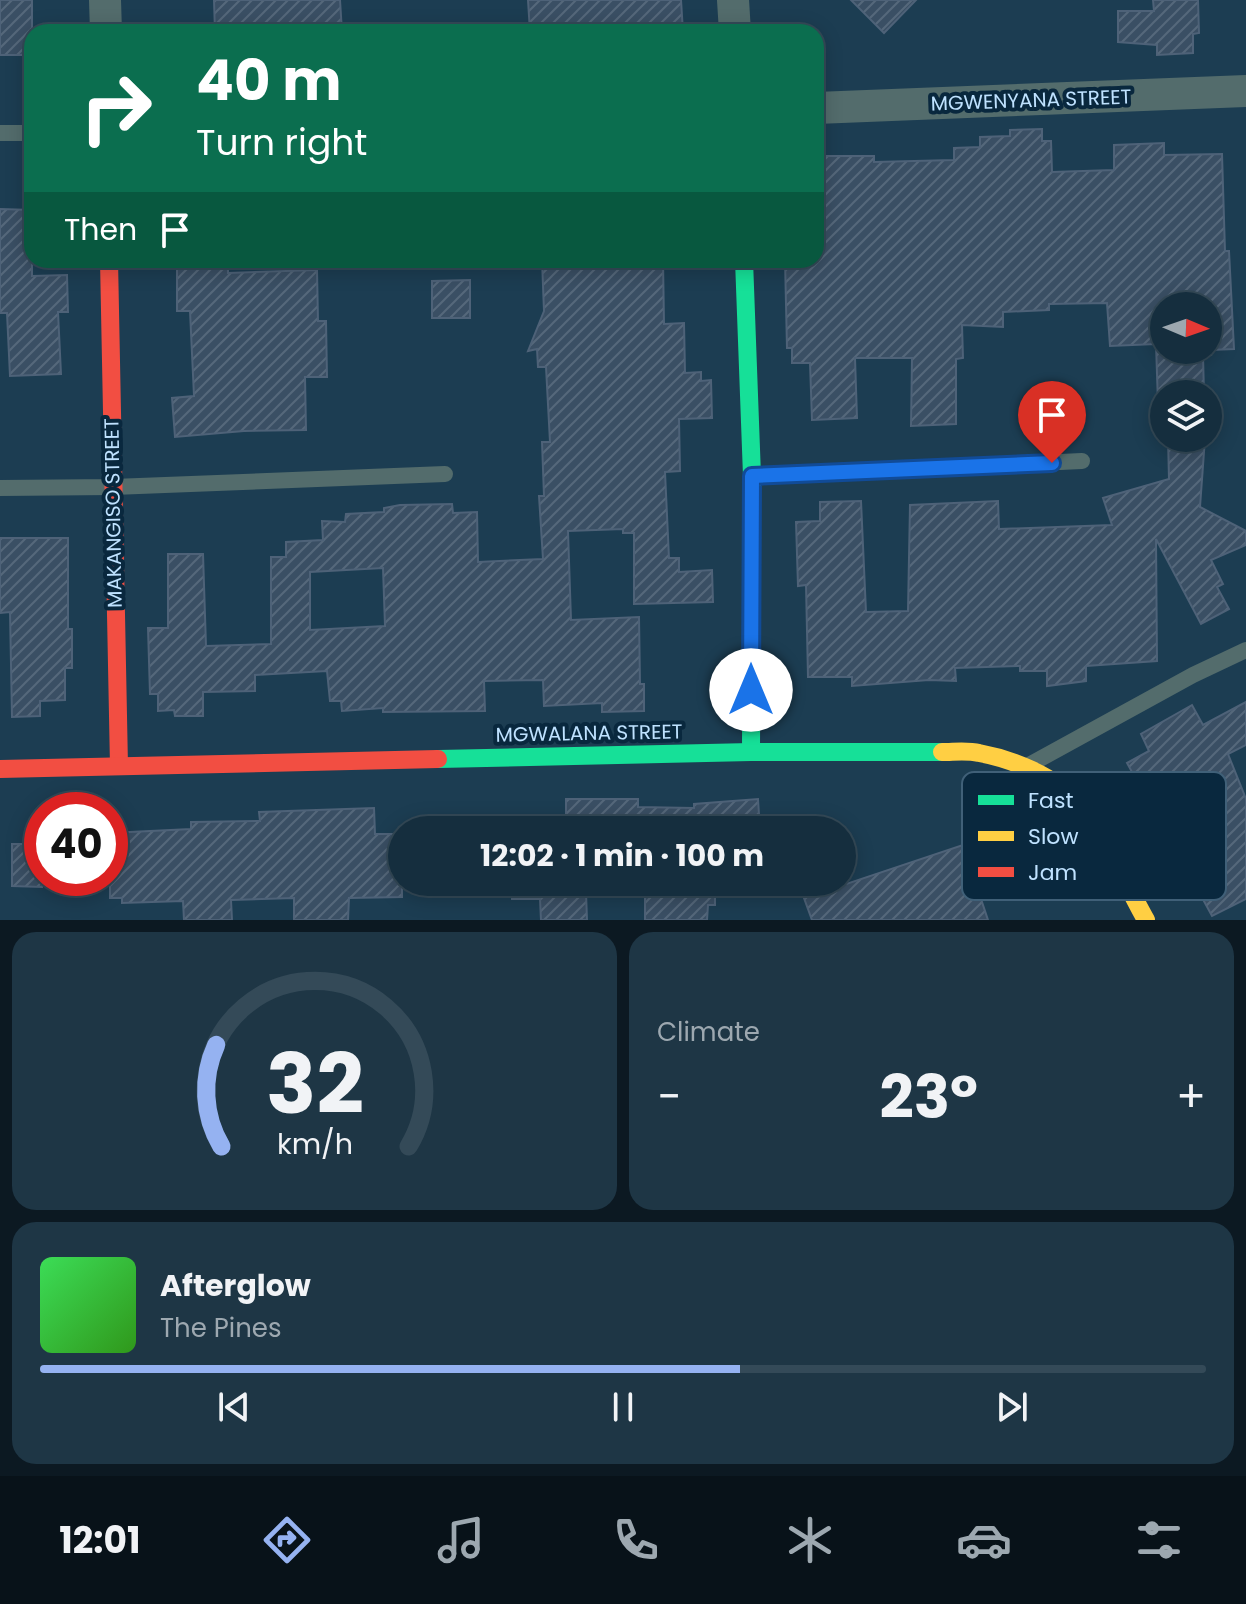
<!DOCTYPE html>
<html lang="en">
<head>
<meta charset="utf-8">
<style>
  body { margin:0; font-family:Poppins,sans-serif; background:#1e3645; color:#f1f3f6; height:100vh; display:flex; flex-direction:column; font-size:30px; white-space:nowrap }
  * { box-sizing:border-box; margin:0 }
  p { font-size:26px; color:#9da8b0 }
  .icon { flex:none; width:44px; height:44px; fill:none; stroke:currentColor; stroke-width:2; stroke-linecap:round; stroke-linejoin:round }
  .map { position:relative; height:920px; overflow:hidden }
  .panel { display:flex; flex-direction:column; gap:12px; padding:12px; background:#0c1922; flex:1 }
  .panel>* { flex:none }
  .top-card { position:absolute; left:24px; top:24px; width:800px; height:244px; border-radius:24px; box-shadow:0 4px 20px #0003,0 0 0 2px #344a58; background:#0b6e4f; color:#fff; overflow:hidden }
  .needle { width:52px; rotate:92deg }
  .buttons { position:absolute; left:1150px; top:292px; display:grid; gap:16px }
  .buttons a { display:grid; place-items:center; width:72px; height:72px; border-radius:50%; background:#152e3e; box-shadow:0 4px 20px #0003,0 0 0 2px #344a58; font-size:40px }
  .speed { position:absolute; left:24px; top:792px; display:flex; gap:16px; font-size:40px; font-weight:700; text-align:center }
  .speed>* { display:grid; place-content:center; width:104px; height:104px; border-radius:50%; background:#152e3e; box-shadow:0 4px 20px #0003,0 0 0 2px #344a58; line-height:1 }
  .speed .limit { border:12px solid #d22; background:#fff; color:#111 }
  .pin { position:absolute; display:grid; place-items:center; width:68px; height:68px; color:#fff; margin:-82px -34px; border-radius:50% 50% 50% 0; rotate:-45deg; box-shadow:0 0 8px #0007 }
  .pin .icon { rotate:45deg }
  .me { position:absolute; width:88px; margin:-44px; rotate:0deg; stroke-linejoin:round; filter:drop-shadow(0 0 6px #0008) }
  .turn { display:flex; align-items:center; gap:28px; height:168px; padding:0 40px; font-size:36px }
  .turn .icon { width:104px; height:104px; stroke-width:2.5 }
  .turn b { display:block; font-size:56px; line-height:68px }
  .then { display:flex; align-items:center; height:76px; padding:0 40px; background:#0003; gap:16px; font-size:30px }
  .big { font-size:60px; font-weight:700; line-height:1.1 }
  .panel .card { flex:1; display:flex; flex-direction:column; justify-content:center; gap:12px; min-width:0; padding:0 28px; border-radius:24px; background:#1e3645 }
  .panel .dial { align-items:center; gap:0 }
  .dial svg { height:208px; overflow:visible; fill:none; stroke:#344a58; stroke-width:7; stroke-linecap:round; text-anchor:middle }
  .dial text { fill:#f1f3f6; stroke:none }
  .song { display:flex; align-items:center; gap:24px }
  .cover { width:96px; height:96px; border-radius:12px; background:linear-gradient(135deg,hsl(130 70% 55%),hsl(110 70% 35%)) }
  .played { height:8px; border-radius:4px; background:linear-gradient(90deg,#95b2f1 60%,#344a58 60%) }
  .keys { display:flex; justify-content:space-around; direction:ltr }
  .heat { display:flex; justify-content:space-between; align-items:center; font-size:44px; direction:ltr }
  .panel .tiles { flex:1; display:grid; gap:12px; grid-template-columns:1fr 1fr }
  .card:last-child { grid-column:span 2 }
  .trip { position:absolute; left:388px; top:816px; width:468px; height:80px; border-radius:40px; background:#152e3e; box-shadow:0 4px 20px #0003,0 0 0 2px #344a58; font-weight:700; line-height:80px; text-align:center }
  .tabs { display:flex; height:128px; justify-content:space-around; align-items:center; background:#081219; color:#9da8b0 }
  .tabs .icon { width:56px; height:56px }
  .tabs .current { color:#95b2f1 }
  .tabs b { font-size:36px; color:#f1f3f6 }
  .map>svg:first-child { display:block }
  .building { fill:url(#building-hatch); stroke:#4e6278; stroke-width:2; fill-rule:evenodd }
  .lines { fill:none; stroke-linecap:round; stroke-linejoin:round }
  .lane { stroke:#536c6c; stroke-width:16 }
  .street { stroke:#536c6c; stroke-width:32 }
  .fast { stroke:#16e098; stroke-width:18 }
  .slow { stroke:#ffcf43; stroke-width:18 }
  .jam { stroke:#f24e42; stroke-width:18 }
  .route-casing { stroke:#114b97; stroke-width:20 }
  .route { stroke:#1a73e8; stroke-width:14 }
  .labels { text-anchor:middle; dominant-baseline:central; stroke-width:8; stroke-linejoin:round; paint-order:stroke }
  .street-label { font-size:20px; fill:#bfe2ff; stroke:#09283e }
  .key { fill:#09283e; stroke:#406078; stroke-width:2 }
  .key-label { font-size:22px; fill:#bfe2ff }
</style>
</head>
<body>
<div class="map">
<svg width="1246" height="920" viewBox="0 0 1246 920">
  <defs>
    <pattern id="building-hatch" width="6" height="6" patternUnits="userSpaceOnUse" patternTransform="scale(2)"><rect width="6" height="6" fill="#3a4f64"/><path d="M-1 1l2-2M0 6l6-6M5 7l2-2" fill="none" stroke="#55687b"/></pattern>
  </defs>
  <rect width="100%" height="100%" fill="#1c3d52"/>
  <g class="building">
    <rect x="0" y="0" width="32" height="55"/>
    <path d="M214 0H340L342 32H215Z"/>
    <path d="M528 0H681L683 32H530Z"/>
    <path d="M851 0H916L884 33Z"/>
    <path d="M1153 0H1198L1199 33 1193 34V53L1157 55V45L1118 42V11H1154Z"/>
    <path d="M1042 129V141H1051L1052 172 1114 170V145L1164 143V155L1222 154 1225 251H1229L1234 349 1210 350 1211 355H1203L1204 394H1164V404H1158L1156 344 1110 346 1107 303 1049 304V310L1003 312V327L962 325 963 358 956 359V424L911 426 912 358H855L857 418 812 420 810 363H792V348H787L785 260H816V163H822V156H874V162L954 160V148L980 147V137L1010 136V130ZM1164 306H1208V350H1164Z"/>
    <path d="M0 209 32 210V276L67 275 68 312H58L61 374 10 376 7 313H0Z"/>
    <path d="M542 260H663L664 324 684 323 685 373 701 372V381L711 380 712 418 679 419 680 471 665 472 669 558H679V572L712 570 713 602 634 604V533H623V529L568 531 571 620 639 617 640 684H644V711L602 712V703L544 706 543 680 484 681 485 711 383 712V708L342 711 341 701H330L327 671 255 675V691L203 692V716H175L174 710 158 711V694H150L148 628H168V554H203L206 646 271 644V557H286V542L323 540 322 521 345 522 346 514 384 512V508L400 505 452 504 453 513 477 512 478 562 543 559 539 496H544L542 442H550L546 367H538L537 349 528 351 544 311ZM383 568 385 626 310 630V572Z"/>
    <path d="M177 266H228V273L317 270 318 321H326L327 377H305L306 430 244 431 175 437 172 398 194 396 190 311H177Z"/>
    <path d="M470 280V318H432V281Z"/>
    <path d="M1168 438H1205L1200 507 1246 531V545L1211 560 1223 584 1217 587 1229 609 1201 624 1156 539 1157 661 1086 666V681L1047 686V671H1020V666L955 668 956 681 929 680 852 686V677H808L806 585 798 586 796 522 820 521V502L861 501 866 612 908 611 910 505 998 501 999 529 1112 525 1103 498 1169 479Z"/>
    <path d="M0 538H68V629H72V668H65V700L40 701V716L12 717 10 612 0 613Z"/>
    <path d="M1246 702V745L1228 754 1246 799V899L1212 916 1187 870 1202 863 1164 795 1149 803 1127 763 1149 751 1141 734 1192 705 1203 725Z"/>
    <path d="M566 799H638V807L694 808V804L758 799 760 830H494L566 823Z"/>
    <path d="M374 808 375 834H402V897L349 898 348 920H294V898L231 900 232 920H184L183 901 122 903V898H110V833L191 829V822L260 821 259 812Z"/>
    <path d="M12 844H42V887L12 886Z"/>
    <path d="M963 845 988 920H812L804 898Z"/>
    <path d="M488 882H762V884L715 885V905H708L707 920H645V892H586L587 920H541L540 899H512V893H488Z"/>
  </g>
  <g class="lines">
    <g class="lane">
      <path d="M0 133H32"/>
      <path d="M754 476 1082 461"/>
      <path d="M0 488 113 487 445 474"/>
      <path d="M1029 765 1193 675 1246 650"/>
    </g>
    <g class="street">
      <path d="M105 0 106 32"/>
      <path d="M733 0 735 32"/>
      <path d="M816 108 1246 91"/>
    </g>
    <g class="fast">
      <path d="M744 260 752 476 751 752"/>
      <path d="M438 759 751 752H942"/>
    </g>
    <path class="slow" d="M942 752C954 752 967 750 979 753 1012 759 1054 776 1077 802 1105 834 1125 883 1146 920"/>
    <g class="jam">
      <path d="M109 260 119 766"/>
      <path d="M0 769 438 759"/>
    </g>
  </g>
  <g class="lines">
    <g class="route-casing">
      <path id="route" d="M751 690 752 476 1052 463"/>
    </g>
    <use href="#route" class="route"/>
  </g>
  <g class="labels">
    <g class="street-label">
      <text transform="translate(1031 100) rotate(-2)">MGWENYANA STREET</text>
      <text transform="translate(113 513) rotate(-91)">MAKANGISO STREET</text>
      <text transform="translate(589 733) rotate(-1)">MGWALANA STREET</text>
    </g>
  </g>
  <rect x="962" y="772" width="264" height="128" rx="12" class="key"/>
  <rect x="978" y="795" width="36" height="10" fill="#16e098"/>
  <rect x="978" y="831" width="36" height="10" fill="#ffcf43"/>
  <rect x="978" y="867" width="36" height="10" fill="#f24e42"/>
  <g class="key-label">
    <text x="1028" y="808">Fast</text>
    <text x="1028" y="844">Slow</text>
    <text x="1028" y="880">Jam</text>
  </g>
</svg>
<div class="buttons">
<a><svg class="needle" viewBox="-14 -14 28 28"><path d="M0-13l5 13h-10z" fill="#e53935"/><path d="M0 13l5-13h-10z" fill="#9da8b0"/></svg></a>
<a><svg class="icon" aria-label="layers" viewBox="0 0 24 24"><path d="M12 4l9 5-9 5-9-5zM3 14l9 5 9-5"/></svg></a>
</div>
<div class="speed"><div class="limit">40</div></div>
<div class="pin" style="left:1052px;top:463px;background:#d93025"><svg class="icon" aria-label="arrive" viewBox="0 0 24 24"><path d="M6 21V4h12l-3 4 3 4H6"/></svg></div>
<svg class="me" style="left:751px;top:690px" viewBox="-20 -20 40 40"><circle r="19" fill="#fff"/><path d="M0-13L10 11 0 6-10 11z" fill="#1a73e8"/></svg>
<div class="trip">12:02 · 1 min · 100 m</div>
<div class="top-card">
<div class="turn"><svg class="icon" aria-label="right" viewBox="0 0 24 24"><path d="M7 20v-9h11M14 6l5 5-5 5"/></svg><div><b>40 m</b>Turn right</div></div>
<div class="then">Then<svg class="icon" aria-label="arrive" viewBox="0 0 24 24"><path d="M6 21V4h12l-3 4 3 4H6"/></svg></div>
</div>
</div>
<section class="panel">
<div class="tiles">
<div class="card dial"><svg viewBox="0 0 100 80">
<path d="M14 69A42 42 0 1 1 86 69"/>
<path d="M14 69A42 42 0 0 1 12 30" stroke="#95b2f1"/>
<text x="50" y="56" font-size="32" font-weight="700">32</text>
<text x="50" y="72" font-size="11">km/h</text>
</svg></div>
<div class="card"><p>Climate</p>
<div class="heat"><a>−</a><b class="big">23°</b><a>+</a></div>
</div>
<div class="card">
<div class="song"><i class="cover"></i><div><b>Afterglow</b><p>The Pines</p></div></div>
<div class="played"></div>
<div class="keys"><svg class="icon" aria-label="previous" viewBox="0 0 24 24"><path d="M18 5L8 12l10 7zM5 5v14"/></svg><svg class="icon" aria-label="pause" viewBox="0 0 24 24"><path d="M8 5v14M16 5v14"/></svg><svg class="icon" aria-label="next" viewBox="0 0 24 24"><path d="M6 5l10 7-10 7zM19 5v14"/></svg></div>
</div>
</div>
</section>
<nav class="tabs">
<b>12:01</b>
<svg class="icon current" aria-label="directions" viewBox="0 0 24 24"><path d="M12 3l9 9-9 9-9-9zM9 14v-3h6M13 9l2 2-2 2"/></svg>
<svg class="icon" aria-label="music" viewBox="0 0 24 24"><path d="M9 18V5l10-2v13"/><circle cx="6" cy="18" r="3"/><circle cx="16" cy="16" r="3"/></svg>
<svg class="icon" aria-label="phone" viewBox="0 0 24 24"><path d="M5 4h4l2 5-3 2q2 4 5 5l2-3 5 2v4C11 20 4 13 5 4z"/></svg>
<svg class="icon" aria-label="climate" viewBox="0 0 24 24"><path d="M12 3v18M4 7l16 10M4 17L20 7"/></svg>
<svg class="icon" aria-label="car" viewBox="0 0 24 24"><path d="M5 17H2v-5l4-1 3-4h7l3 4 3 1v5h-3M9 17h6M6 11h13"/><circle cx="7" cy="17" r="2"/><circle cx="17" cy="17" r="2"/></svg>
<svg class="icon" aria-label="filters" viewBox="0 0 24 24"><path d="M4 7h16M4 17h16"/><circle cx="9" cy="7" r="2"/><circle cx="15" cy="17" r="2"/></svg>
</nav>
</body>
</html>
